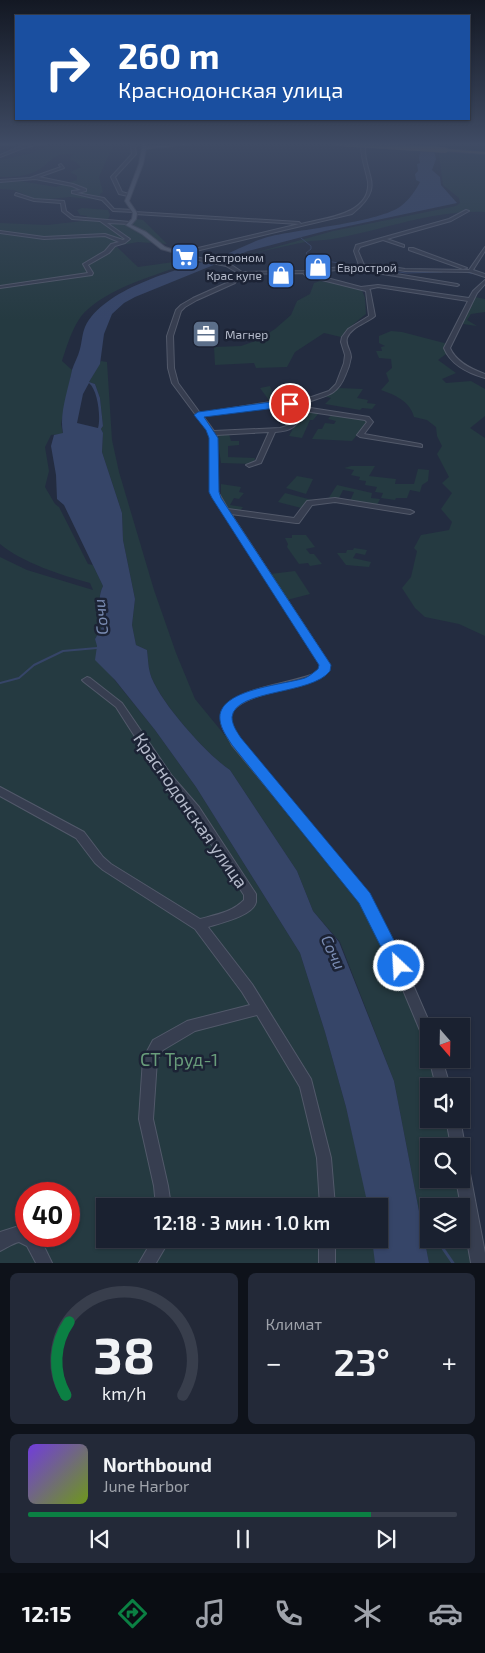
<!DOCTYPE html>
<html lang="ru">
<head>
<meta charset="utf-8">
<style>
  body { margin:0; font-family:"Exo 2",sans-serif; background:#232938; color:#f1f3f6; height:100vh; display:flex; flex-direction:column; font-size:19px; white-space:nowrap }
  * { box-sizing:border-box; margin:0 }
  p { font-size:16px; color:#9fa3ab }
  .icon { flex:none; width:28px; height:28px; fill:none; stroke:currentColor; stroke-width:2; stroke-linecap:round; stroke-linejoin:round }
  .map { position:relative; height:1263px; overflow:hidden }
  .sheet { display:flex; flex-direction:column; gap:10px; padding:10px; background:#0e121a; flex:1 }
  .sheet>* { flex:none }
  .top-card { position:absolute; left:15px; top:15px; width:455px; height:105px; border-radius:0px; box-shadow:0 1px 4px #0004,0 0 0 1px #383e4c; background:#1a4fa0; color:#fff; overflow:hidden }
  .needle { width:32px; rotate:160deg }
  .buttons { position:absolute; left:420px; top:1018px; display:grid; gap:10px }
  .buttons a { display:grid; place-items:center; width:50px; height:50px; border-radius:0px; background:#1a2130; box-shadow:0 1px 4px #0004,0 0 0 1px #383e4c; font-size:25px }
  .speed { position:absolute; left:15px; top:1182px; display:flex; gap:10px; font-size:25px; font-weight:700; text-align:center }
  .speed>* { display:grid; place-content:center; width:65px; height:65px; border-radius:50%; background:#1a2130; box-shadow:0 1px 4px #0004,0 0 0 1px #383e4c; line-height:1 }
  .speed .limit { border:8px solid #d22; background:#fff; color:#111 }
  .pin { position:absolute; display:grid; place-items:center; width:42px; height:42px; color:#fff; margin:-21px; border:2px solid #fff; border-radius:50%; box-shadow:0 1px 5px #0007 }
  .me { position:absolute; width:55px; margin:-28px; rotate:335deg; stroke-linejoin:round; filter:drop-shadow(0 0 4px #0008) }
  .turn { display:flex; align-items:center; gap:18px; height:105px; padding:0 20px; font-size:22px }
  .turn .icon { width:65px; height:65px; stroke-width:2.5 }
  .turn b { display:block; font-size:35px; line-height:42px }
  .big { font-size:38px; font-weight:600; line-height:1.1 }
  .sheet .widget { flex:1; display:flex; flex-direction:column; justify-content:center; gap:8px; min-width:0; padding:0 18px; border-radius:8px; background:#232938 }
  .sheet .dial { align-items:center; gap:0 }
  .dial svg { height:130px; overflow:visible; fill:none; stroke:#383e4c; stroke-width:7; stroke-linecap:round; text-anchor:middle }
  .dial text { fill:#f1f3f6; stroke:none }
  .song { display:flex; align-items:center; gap:15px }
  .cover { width:60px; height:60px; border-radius:8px; background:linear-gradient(135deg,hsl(260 70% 55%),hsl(80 70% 35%)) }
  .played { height:5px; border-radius:2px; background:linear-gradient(90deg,#0b8043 80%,#383e4c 80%) }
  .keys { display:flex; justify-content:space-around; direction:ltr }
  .heat { display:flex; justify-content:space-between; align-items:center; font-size:28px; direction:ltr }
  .sheet .tiles { flex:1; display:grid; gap:10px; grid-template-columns:1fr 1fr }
  .widget:last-child { grid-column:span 2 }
  .trip { position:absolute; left:96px; top:1198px; width:292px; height:50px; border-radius:0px; background:#1a2130; box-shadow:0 1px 4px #0004,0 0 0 1px #383e4c; font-weight:600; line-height:50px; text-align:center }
  .tab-bar { display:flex; height:80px; justify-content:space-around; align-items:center; background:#0a0d13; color:#9fa3ab }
  .tab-bar .icon { width:35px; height:35px }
  .tab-bar .current { color:#0b8043 }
  .tab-bar b { font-size:22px; color:#f1f3f6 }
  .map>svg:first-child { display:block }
  .green { fill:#253a41; fill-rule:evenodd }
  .water { fill:#364568; fill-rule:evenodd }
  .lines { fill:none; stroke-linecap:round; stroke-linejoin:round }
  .stream-far2 { stroke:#364568; stroke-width:1 }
  .stream-far1 { stroke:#364568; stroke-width:2 }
  .stream { stroke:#364568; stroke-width:3 }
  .minor-casing { stroke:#52596a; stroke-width:2 }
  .major-casing { stroke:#414759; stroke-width:2 }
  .highway-casing { stroke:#3f4657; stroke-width:2 }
  .minor { fill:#373e50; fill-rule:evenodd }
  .major { fill:#555d70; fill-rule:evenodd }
  .highway { fill:#766d54; fill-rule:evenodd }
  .highway-bridge-casing { stroke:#3f4657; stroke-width:6; stroke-linecap:butt }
  .highway-bridge { stroke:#766d54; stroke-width:5.5 }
  .route { fill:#1a73e8; stroke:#114b97 }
  .labels { text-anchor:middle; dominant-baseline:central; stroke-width:5; stroke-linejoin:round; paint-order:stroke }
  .far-poi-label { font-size:12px; fill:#b4baca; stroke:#1c2335; text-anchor:start }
  .water-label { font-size:16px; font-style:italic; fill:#7a8cb3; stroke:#1c2335 }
  .near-street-label { font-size:18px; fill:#b4baca; stroke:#1c2335 }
  .near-park-label { font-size:18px; fill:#699d7b; stroke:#1c2335 }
</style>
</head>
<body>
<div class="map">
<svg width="485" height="1263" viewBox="0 0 485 1263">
  <rect width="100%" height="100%" fill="#232c40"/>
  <g class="green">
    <path d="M69 143H114L99 177 103 192 100 194 101 200 70 197 38 200 14 190 0 189V182L20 181 56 187 77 180V176L70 172 81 167 76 162 69 159 74 154C49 152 51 166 32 173 23 177 10 177 0 177V160L29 154 46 147Z"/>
    <path d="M442 143H485V212C434 210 387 229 338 238 329 240 320 240 311 241 288 245 265 251 243 256L333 231 456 206 460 203 459 198 443 185 438 147Z"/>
    <path d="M82 208 108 210 110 215 108 219C119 224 127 228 137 219L143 220 167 244 138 242 116 246 138 267 181 261 188 263C155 276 115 285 87 310 74 321 67 346 62 361L72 370 61 424 63 434 51 435 45 447 49 471 45 487 55 504 59 507 88 564 93 565 103 586C97 599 100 607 106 620L95 639 109 673 155 730 196 787 300 953 325 1032 346 1107 369 1206H105V1239H373L377 1263H0V557L27 570 93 590 90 583C63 576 21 562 0 544V223L47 225 83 221 87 216 80 215 77 210ZM26 1194H69V1236H26Z"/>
    <path d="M320 281 361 288 365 298 366 314 350 327 341 337 324 333 295 352 287 367 256 368 254 363 215 365 214 347 241 346 258 340 275 329 291 315 297 301 310 294 314 283Z"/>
    <path d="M475 297 485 299V312L471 314 467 320 477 326 463 324V320Z"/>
    <path d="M391 331 402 332 448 344 444 347 446 354 438 360 456 373 442 379 446 383 471 381 485 389V416L470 428 485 438V636L459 624 425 617 415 608 402 588 411 577 417 551 414 548 421 535 449 530 452 522 441 509 452 493 442 483 449 477 437 454 442 446 437 436 436 427 427 420 414 417C410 401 395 395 381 390L389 381 386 373 392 368 391 359 379 358 376 351H382L381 347 385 346 379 343V336Z"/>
    <path d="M101 361 107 362 112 440 119 472 154 590 176 653 195 699 358 897 386 948 397 977 421 1027 437 1086H429V1119H446L452 1146H429V1179H458L473 1263H429L394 1081 340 942 313 911 297 871 230 770C207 755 158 700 150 673 148 666 148 657 147 650L136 645 132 625 135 599 123 540 122 513 102 452 103 433 101 429 103 426 100 398 95 384 89 382ZM429 1206H461V1239H429Z"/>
    <path d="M270 386 274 396 288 397V393H302L304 399 297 403H271L260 388Z"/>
    <path d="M338 388 363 389 357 398 368 400 367 403 376 404 372 409 362 408 360 410 325 404 331 398 322 396 333 392Z"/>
    <path d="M303 410 319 413 313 420H310L302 438 289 436Z"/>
    <path d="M332 414 366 419 368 422 352 441 312 439 318 429H322L325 423 334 424 336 421 328 419Z"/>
    <path d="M229 434 231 441H239V445L228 446V457L255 458 254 464 221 463 217 435Z"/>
    <path d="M351 466H375L369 476 396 479 395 484H414L418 469 429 470 428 481 422 485 420 492 410 490 407 498H396L395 500 381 498 383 493 375 492 377 487 365 485 366 481 359 480 360 477 351 475 354 470 344 468Z"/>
    <path d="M297 476 313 479 306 494 286 488Z"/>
    <path d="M221 484 241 487 239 492 244 493 239 499 234 498 230 505 243 507 240 511 227 509 221 500Z"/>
    <path d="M337 485 372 493 371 498 380 499 377 505 350 501 354 492 343 490 338 500 328 499Z"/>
    <path d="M285 493 312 500 305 509 278 502Z"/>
    <path d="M292 535H306L315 547 306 549 310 554H314L322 564 310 566 308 563 299 564 287 547 288 544 285 538H292Z"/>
    <path d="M354 548 367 550 365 555 356 553 353 558 371 562 369 567 346 565 337 553H346L347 550H353Z"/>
    <path d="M295 571 310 594 287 600 270 574Z"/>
  </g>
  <path class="water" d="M422 143H438L434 151 436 159 432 170 440 177 441 185 457 203 325 231 248 251 135 297 124 303 112 314 104 334 100 364 89 382 95 384 100 398 103 426 101 429 103 433 102 452 122 513 123 540 135 599 132 625 136 645 147 650C148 657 148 666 150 673 157 699 207 755 230 770L297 871 313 911 339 942 394 1081 429 1263H375L372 1239H380V1206H368L346 1107 325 1032 300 953 196 787 155 730 115 680 95 660 97 646 95 639 106 620C100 607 97 599 103 586L64 505 57 499 56 475 51 446 54 435 63 433C59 414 68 390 72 370 74 363 78 357 80 349 82 342 82 334 85 327 103 289 175 270 213 259 233 253 252 240 272 236 302 229 380 222 401 206 409 200 416 190 420 182L416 180 415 174 418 171 417 164 420 163 419 158ZM89 383C98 390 101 418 98 428L77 423 83 394Z"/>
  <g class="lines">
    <g class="stream-far2">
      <path d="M301 238 311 246V249L306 253 310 258 355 266"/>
      <path d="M363 267 406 273 442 272"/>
      <path d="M464 272 476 274"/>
    </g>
    <path class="stream-far1" d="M0 683 19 678 34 665 63 651 97 648"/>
    <path class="stream" d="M424 1238 442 1247 453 1263"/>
    <g class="minor-casing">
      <g id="minor">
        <path d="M40 143H47L26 147 0 157V155L24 145Z"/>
        <path d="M135 143H138L135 147 136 154 115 177 122 192 129 194 128 196 119 194 111 177 132 154 131 147Z"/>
        <path d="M361 143H365C363 178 388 185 352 214L179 255 177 253 299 224 135 214 134 212 113 211 102 200 72 193V191L81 190 72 186 35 179 0 182V180L30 178 61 167 59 165 61 164 64 168 39 177 73 184 86 189V191L77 193 104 198 114 209 134 210 135 212 299 222 301 224C323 218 371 215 368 182 366 169 360 157 361 143Z"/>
        <path d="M16 193 34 199 64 201 66 211 74 217 130 222 129 224 107 223 130 239 125 243 115 246 109 253 88 265 93 273 92 275 0 288V286L88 273 83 264 105 251 111 244 119 242 105 236 44 239 0 233V231L44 237 105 234 123 240 125 239 100 221 72 219 62 211 61 203 34 201 15 195Z"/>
        <path d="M466 210 469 211 451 221 387 239 404 245V247L383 240 360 247 358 251 364 265 374 264 405 269 469 270 485 247V251L473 270 485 274V277L470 272 405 271 374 266 308 273 361 287 378 285 469 298 473 291 485 280V284L477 293 450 348C456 362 471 369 485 374V378C468 373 451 365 444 348L468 301 378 287 369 289 370 290 375 316C367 323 351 327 347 338 345 345 351 350 351 357 350 363 348 370 345 376 336 399 321 395 302 405L304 407 369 417 373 422 364 434 420 444 422 445V447L360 437 357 435 367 422 365 420 304 411C297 426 293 431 275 432L261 463 249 467 246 465 256 461 269 432 216 435 217 438 218 492 228 509 294 518 307 501 335 498 410 510 414 512 410 514 335 502 312 505 299 523H296L231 514 330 665 327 673C319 678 312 682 302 685 285 690 243 696 233 711 227 720 235 731 240 739L369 894 397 948 431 1026H429V1042L424 1040 388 954 361 902 232 745C228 737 221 728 221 720 222 711 226 705 233 700 251 687 289 683 311 675L320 670V665L210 492 211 438 207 430 172 383 168 368 167 336 176 310 181 305 193 298 231 281 238 273 226 266 185 257V255L230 264 242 272 304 271 359 265 354 251 356 245 449 219ZM303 273 306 276 366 291 369 316 348 329 342 337 341 342 345 355 344 363 336 384 329 391 297 402H271L200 413 178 383 174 368 173 336 181 311 185 307 197 300 235 283 242 274ZM271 406H296L299 409 290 425 280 428 214 431 203 416Z"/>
        <path d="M409 248H413L467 268 463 269 409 250Z"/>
        <path d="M366 269 457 284 459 285 457 286 364 271V269Z"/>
        <path d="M87 677 90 678 122 703 172 776 199 807 256 894C256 897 256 899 256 902 253 916 220 923 208 927L252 984 311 1079 331 1158 335 1206H320L317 1158 300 1087 257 1015 195 1031 163 1050 157 1060 153 1119 168 1186 171 1206H156L154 1186 139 1119 143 1059 153 1040 187 1021 250 1005 242 992 195 929 103 870 95 863 76 838 0 796V787L84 832 103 857 111 864 200 919C215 915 233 912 244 900V895L191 813 164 782 116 707 84 682 82 680Z"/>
        <path d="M429 1058 442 1059 450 1086H436Z"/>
        <path d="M446 1119H460L465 1146 463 1151 461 1152V1146H451Z"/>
        <path d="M461 1156 466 1158 468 1163 485 1253V1263H471L456 1179H461Z"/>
        <path d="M19 1226 26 1229V1236H39L52 1263H36L27 1246 19 1242C11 1244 7 1248 0 1251V1232Z"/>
        <path d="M153 1239H170L156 1263H139Z"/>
        <rect x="319" y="1239" width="16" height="24"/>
      </g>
    </g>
    <g class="major-casing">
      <path id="major" d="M143 143H147L146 147 200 143 146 149 143 164 129 201 137 213 136 219 131 225 146 232 165 247 189 255V257L161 249 142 234 126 225 132 219 133 213 125 201 139 164Z"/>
    </g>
    <g class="highway-casing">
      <g id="highway">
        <path d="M0 143H29L0 145Z"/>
        <path d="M445 149 485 152V154L443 151Z"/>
      </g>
    </g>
    <use href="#minor" class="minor"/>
    <use href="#major" class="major"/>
    <use href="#highway" class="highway"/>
    <g class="highway-bridge-casing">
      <path id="highway-bridge" d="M336 143 445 150"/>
    </g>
    <use href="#highway-bridge" class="highway-bridge"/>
  </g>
  <linearGradient id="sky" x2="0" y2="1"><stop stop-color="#131823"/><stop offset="0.45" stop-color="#3f4b64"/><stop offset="1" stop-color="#3f4b64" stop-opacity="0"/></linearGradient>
  <rect width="485" height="320" fill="url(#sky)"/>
  <path class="route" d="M290 401 294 404 292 406 204 417 218 438 219 492 221 498 331 665 330 671C312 695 235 689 232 717 232 725 237 732 241 738L370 893 407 966 405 971 399 973 393 971 359 903 232 745C227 737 221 729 220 720 216 689 284 685 305 678 310 676 314 672 318 669L319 665 212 498 209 492V438L206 430 194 415 198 412 271 402Z"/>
  <defs>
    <g id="supermarket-square" transform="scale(1.4375)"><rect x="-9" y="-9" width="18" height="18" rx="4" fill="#3f7fe0" stroke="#1c2335"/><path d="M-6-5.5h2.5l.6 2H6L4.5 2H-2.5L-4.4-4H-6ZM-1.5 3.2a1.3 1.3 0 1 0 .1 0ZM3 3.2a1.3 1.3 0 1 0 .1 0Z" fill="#fff"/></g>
    <g id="shop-square" transform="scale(1.4375)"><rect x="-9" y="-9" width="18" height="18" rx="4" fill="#3f7fe0" stroke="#1c2335"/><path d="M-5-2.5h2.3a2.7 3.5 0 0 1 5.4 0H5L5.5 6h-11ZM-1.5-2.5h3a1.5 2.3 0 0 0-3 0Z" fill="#fff"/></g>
    <g id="office-square" transform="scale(1.4375)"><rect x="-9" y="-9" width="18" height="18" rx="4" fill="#5c6f8a" stroke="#1c2335"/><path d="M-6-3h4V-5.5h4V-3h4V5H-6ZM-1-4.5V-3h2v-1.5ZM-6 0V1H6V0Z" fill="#fff"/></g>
  </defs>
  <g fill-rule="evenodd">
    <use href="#supermarket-square" x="185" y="257"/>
    <use href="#shop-square" x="318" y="267"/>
    <use href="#shop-square" x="281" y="275"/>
    <use href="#office-square" x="206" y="334"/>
  </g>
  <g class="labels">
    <g class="far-poi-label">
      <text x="204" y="257">Гастроном</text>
      <text x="337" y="267">Еврострой</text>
      <text x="262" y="275" text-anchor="end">Крас купе</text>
      <text x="225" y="334">Магнер</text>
    </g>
    <g class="water-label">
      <text transform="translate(100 617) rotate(-96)">Сочи</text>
      <text transform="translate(334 952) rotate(65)">Сочи</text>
    </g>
    <g class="near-street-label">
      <text transform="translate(191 810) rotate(55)">Краснодонская улица</text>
    </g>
    <g class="near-park-label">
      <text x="179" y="1059">СТ Труд-1</text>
    </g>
  </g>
</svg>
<div class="buttons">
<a><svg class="needle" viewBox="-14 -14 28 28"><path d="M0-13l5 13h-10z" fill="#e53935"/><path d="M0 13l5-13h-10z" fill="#9fa3ab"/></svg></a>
<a><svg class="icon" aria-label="sound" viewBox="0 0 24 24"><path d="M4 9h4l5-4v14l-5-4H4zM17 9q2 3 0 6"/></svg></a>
<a><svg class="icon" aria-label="search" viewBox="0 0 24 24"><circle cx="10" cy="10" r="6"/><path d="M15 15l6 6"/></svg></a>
<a><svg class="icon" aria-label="layers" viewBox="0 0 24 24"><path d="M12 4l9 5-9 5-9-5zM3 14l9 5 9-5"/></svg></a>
</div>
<div class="speed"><div class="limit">40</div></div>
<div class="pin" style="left:290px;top:404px;background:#d93025"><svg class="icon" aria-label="arrive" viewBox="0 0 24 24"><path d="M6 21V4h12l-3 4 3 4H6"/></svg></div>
<svg class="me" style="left:399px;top:966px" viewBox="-20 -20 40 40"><circle r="17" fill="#1a73e8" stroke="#fff" stroke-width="3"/><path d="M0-11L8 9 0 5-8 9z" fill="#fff"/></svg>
<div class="trip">12:18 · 3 мин · 1.0 km</div>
<div class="top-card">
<div class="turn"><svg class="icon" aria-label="right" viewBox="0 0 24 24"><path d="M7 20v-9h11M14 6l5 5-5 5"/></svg><div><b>260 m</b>Краснодонская улица</div></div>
</div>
</div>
<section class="sheet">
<div class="tiles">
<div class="widget dial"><svg viewBox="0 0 100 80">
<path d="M14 69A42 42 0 1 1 86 69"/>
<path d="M14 69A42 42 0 0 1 16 24" stroke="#0b8043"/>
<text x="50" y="56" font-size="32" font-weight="700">38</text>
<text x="50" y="72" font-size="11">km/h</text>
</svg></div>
<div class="widget"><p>Климат</p>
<div class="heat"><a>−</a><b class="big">23°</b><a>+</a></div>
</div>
<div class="widget">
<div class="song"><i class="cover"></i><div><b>Northbound</b><p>June Harbor</p></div></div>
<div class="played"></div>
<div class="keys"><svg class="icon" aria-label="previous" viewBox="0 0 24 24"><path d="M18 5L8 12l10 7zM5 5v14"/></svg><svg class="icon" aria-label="pause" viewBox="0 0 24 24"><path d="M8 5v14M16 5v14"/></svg><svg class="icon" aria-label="next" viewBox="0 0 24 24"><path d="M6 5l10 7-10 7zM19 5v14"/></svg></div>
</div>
</div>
</section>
<nav class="tab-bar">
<b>12:15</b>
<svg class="icon current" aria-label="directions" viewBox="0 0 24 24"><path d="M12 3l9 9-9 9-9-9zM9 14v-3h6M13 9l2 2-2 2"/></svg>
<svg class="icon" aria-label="music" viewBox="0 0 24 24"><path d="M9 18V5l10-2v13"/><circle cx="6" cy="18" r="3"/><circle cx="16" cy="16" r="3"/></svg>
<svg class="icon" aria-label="phone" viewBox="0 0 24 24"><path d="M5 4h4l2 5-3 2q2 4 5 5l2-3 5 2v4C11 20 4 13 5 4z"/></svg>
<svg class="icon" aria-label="climate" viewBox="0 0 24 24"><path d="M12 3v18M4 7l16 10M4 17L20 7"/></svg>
<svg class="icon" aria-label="car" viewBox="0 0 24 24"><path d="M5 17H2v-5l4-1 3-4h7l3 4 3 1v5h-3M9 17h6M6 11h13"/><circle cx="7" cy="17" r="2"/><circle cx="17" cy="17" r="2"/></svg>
</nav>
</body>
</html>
